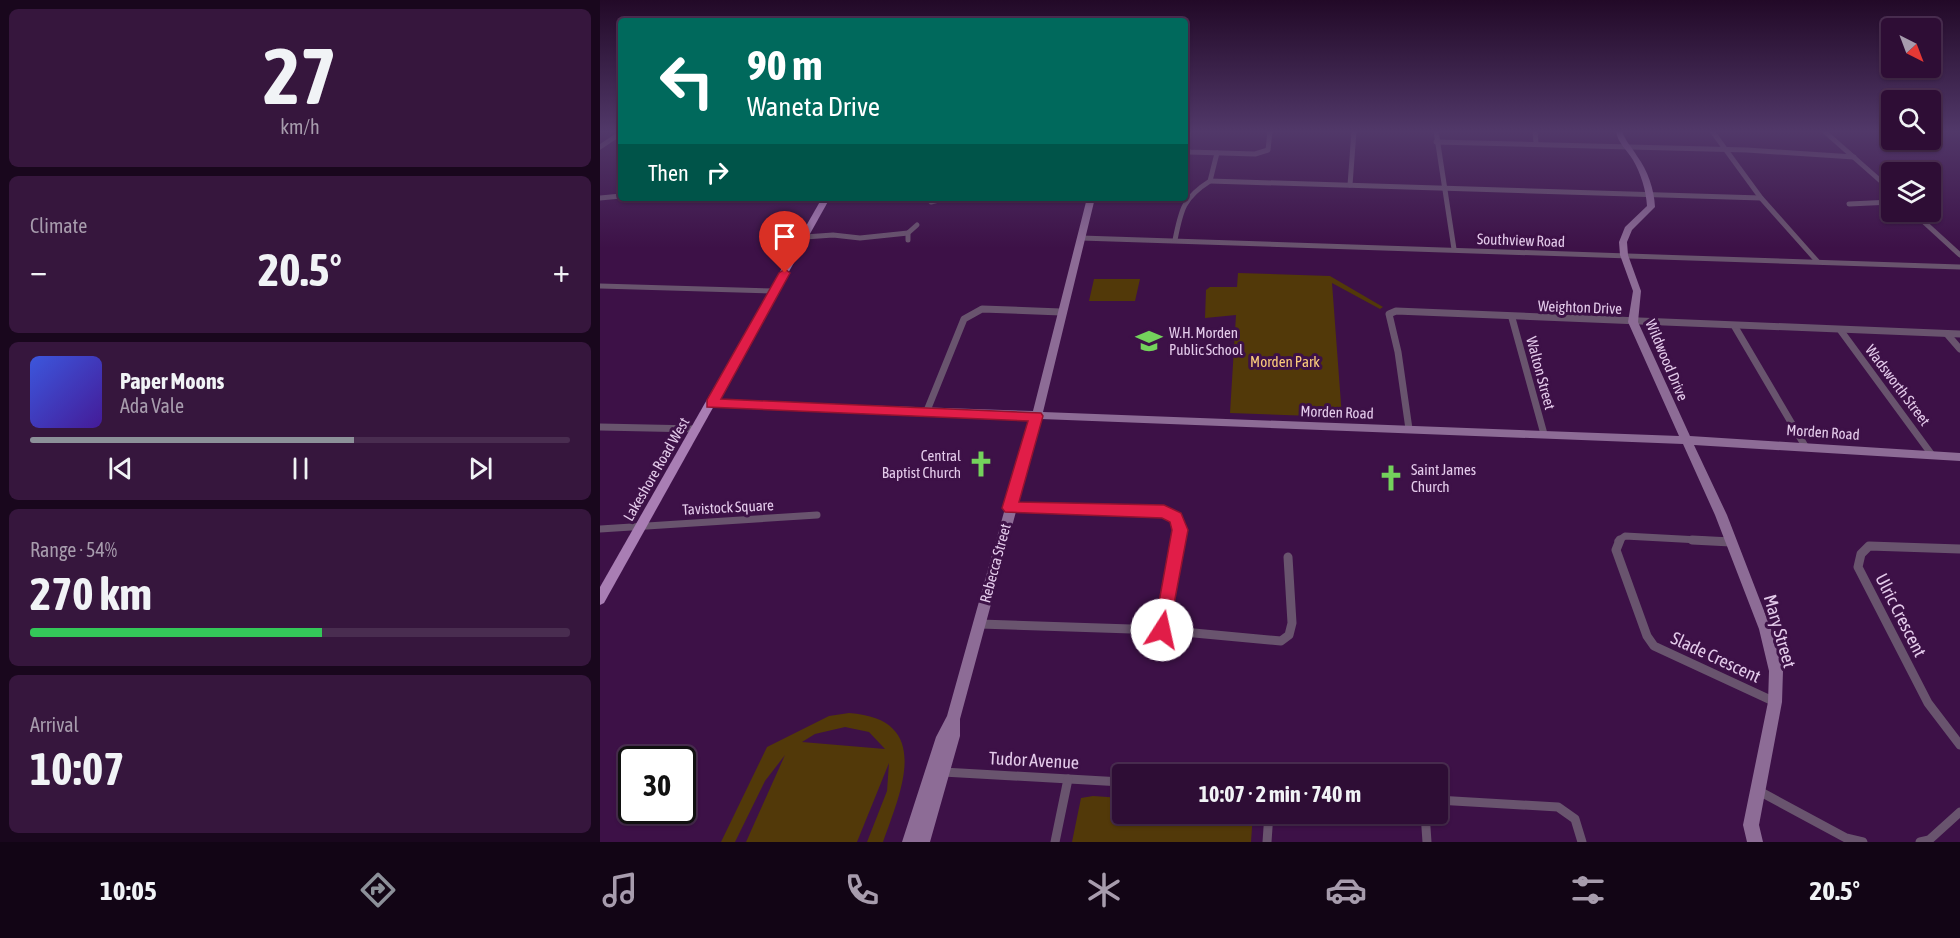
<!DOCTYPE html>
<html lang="en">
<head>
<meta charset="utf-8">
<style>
  body { margin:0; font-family:"Asap Condensed",sans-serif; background:#36163d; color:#f1f3f6; height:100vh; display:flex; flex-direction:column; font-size:22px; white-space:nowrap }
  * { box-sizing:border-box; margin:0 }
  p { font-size:20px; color:#a79cad }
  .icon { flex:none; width:33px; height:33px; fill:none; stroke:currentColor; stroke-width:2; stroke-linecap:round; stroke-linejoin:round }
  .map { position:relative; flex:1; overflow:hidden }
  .side { display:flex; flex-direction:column; gap:9px; padding:9px; background:#19071d; width:600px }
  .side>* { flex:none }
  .top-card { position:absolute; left:18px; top:18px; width:570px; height:183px; border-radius:6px; box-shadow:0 2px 4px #0004,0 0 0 2px #492d50; background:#00695c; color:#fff; overflow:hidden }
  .needle { width:39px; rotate:138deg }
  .controls { position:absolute; left:1281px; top:18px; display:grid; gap:12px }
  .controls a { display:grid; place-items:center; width:60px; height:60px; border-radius:6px; background:#2e0d35; box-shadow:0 2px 4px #0004,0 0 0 2px #492d50; font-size:30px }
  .speed { position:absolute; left:18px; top:746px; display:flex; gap:12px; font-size:30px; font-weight:700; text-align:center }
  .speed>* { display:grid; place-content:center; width:78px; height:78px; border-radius:50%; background:#2e0d35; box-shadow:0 2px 4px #0004,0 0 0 2px #492d50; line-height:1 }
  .speed .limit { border:3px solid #111; border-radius:9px; background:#fff; color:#111 }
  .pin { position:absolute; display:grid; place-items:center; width:51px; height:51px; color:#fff; margin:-62px -26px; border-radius:50% 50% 50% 0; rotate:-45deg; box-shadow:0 0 6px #0007 }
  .pin .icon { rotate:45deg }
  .me { position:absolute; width:66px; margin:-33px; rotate:10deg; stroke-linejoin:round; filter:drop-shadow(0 0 4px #0008) }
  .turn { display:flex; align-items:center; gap:21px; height:126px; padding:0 30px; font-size:27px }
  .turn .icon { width:78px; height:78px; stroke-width:2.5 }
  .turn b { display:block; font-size:42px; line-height:51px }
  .then { display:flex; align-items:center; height:57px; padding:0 30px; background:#0003; gap:12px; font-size:22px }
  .big { font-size:45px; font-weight:700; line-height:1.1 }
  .side .widget { flex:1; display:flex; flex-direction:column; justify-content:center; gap:9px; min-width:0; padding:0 21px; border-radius:9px; background:#36163d }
  .side .dial { align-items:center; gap:0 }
  .dial b { font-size:78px; line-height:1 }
  .song { display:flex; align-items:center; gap:18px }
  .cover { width:72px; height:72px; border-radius:9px; background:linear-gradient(135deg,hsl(230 70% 55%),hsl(260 70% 35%)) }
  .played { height:6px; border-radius:3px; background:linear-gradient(90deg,#8c9099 60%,#492d50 60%) }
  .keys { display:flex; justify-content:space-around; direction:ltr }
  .heat { display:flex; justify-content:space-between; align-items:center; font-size:33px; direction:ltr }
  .charge { height:9px; border-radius:4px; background:linear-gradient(90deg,#34c759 54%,#492d50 0) }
  .trip { position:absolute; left:512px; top:764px; width:336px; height:60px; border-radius:6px; background:#2e0d35; box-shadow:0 2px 4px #0004,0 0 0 2px #492d50; font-weight:700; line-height:60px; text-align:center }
  .tabs { display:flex; height:96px; justify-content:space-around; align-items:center; background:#120515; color:#a79cad }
  .tabs .icon { width:42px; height:42px }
  .tabs .on { color:#8c9099 }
  .tabs b { font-size:27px; color:#f1f3f6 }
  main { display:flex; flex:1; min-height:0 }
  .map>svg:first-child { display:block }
  .green { fill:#523909; fill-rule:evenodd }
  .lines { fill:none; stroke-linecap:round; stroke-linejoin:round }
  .street-far2 { stroke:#69546e; stroke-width:5 }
  .street-far1 { stroke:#69546e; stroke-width:7 }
  .street { stroke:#69546e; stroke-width:9 }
  .secondary { fill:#8d6c96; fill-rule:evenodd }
  .primary { fill:#a97eb4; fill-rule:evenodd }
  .route { fill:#e11d48; stroke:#92132f; stroke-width:1.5 }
  .labels { text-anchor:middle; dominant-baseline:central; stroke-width:6; stroke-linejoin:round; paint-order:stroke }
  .street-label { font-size:15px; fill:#e4cbeb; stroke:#3d1147 }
  .poi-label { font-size:15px; fill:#e4cbeb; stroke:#3d1147; text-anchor:start }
  .park-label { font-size:15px; fill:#facb7b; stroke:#3d1147 }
  .near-street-label { font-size:18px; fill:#e4cbeb; stroke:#3d1147 }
</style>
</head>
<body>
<main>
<section class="side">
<div class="widget dial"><b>27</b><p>km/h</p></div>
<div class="widget"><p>Climate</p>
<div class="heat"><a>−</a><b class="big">20.5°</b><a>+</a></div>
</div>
<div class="widget">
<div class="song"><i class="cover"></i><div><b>Paper Moons</b><p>Ada Vale</p></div></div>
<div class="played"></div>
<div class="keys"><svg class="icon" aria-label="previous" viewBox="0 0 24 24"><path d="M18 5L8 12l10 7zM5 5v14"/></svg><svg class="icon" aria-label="pause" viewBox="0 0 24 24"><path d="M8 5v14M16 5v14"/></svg><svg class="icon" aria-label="next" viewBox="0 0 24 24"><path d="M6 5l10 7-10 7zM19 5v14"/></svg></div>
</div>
<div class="widget"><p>Range · 54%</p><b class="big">270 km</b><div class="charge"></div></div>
<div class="widget"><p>Arrival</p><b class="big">10:07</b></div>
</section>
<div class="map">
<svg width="1360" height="842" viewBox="0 0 1360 842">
  <rect width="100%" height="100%" fill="#3d1147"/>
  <g class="green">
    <path d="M638 273 730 276 783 307 780 309 732 283 742 417 630 413 636 315 605 318 606 290 610 287H637Z"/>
    <path d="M494 279H540L535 301H489Z"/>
    <path d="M249 713C334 719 301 791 283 842H267L287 791 289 763 257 842H146L185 755 165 781 135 842H121L167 747 229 716ZM245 727 269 732 285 749 202 742 215 734Z"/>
    <path d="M493 796 522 798V813H653L651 842H472L481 798Z"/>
  </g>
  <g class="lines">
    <g class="street-far2">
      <path d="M589 131 586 147 589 152 655 154 668 150 670 131"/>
      <path d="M836 131 854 249"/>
      <path d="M935 131 936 143"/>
      <path d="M1112 131 1161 198 1217 261"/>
      <path d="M1224 131 1292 191"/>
      <path d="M836 142 1147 150 1254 157"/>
      <path d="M0 147 21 133"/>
      <path d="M610 181 1161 198"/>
      <path d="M750 185 754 131"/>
      <path d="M0 198 21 196"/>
      <path d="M328 198 331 202 346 198"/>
      <path d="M1249 204 1292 202"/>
      <path d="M1313 212 1360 255"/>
      <path d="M205 237 233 235 260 238 308 233"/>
      <path d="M481 238 1360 267"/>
      <path d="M308 240V233L317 225"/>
      <path d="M575 240C581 210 583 198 610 181L617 153"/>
      <path d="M0 286 175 291"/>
      <path d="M381 309H394"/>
    </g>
    <g class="street-far1">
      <path d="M912 318 944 434"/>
      <path d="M1135 327 1205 446"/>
      <path d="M1241 331 1332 455"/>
      <path d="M1347 334 1360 349"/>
      <path d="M326 413 364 319 382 309 461 312"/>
      <path d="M0 427 97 429"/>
      <path d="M809 429 798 352 789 314 796 311 1360 334"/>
      <path d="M410 508 564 511 576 518 580 530 578 541"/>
      <path d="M0 529 217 515"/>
      <path d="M1018 541 1025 536 1118 541"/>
    </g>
    <g class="street">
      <path d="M1020 540 1016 550 1047 636 1054 646 1175 702"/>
      <path d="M1092 540 1131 542"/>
      <path d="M1360 549 1269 546 1261 554 1258 567 1328 703 1360 745"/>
      <path d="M380 624 562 630 681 641 689 635 692 623 688 557"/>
      <path d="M562 630 578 540"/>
      <path d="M343 772 522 782"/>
      <path d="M1159 791 1246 838 1263 842"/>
      <path d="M837 800 958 807 975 819 982 842"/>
      <path d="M825 813 827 842"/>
      <path d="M455 842 468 779"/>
      <path d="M667 842 669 813"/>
      <path d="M1320 842 1329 840 1360 812"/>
    </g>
    <path class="secondary" d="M1016 131H1022C1025 141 1032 147 1037 156 1048 171 1054 189 1055 207L1032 230 1027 242 1028 255 1041 291 1038 322 1090 436 1360 453V461L1094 445 1127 515 1171 629 1183 671 1182 702 1159 825 1163 842H1147L1143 825 1168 702 1169 671 1159 629 1115 515 1083 444 441 419 360 719V736L330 842H302L336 737 347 716 430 419 112 407 107 403 108 400 433 411 487 198H495L443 412 1079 436 1028 322 1033 291 1020 255 1019 242 1025 227 1047 206C1046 190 1041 174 1033 160 1027 150 1017 142 1016 131Z"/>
    <path class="primary" d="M222 198H230L4 603 0 605V587Z"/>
  </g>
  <linearGradient id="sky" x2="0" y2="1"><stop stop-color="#220927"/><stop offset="0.53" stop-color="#513869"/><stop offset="1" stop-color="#513869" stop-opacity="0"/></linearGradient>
  <rect width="1360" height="248" fill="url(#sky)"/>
  <path class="route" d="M185 269 190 273 121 399 441 413 443 416 419 502 564 505 581 513 588 530 568 636 562 638 557 636 554 630 572 530 570 522 562 518 405 512 402 508 428 421 107 407V400L179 273Z"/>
  <defs>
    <g id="school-bare" transform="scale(2.07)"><path d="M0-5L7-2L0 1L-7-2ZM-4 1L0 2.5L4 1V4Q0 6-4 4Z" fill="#74d25c" stroke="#3d1147" stroke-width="2.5" paint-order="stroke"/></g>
    <g id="church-bare" transform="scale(2.07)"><path d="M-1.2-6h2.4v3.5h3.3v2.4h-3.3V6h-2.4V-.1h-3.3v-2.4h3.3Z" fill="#74d25c" stroke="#3d1147" stroke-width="2.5" paint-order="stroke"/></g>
  </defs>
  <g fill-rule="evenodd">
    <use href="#school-bare" x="549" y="341"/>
    <use href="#church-bare" x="381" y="464"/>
    <use href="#church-bare" x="791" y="478"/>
  </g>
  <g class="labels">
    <g class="street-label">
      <text transform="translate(921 240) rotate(2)">Southview Road</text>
      <text transform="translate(980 307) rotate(2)">Weighton Drive</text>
      <text transform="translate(1067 360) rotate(67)">Wildwood Drive</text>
      <text transform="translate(941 373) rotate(75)">Walton Street</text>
      <text transform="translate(1298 385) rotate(53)">Wadsworth Street</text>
      <text transform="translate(737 412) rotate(2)">Morden Road</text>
      <text transform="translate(1223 432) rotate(4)">Morden Road</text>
      <text transform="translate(56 469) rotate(-60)">Lakeshore Road West</text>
      <text transform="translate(128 507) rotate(-3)">Tavistock Square</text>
      <text transform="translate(395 563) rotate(-75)">Rebecca Street</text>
    </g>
    <g class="poi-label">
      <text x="569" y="332">W.H. Morden<tspan x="569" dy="17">Public School</tspan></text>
      <text x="361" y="455" text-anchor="end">Central<tspan x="361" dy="17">Baptist Church</tspan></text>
      <text x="811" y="469">Saint James<tspan x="811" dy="17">Church</tspan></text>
    </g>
    <g class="park-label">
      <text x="685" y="361">Morden Park</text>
    </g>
    <g class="near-street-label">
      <text transform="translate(1301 615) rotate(63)">Ulric Crescent</text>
      <text transform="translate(1180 631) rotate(74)">Mary Street</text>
      <text transform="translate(1116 657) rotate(25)">Slade Crescent</text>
      <text transform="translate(434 760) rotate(3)">Tudor Avenue</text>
    </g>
  </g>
</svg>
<div class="controls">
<a><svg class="needle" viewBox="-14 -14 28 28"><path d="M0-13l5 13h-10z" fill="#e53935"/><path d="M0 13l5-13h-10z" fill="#a79cad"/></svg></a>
<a><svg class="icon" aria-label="search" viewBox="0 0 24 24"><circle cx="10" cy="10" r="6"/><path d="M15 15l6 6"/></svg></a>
<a><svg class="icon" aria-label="layers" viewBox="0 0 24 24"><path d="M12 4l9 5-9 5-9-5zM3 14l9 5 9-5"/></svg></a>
</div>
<div class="speed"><div class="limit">30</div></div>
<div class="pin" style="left:185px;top:273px;background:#d93025"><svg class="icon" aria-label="arrive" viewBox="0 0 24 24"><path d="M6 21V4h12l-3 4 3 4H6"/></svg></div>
<svg class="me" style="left:562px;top:630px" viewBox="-20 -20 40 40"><circle r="19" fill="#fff"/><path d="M0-13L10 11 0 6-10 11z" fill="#e11d48"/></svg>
<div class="trip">10:07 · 2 min · 740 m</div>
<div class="top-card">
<div class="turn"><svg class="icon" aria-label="left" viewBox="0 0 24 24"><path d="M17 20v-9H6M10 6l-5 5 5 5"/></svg><div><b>90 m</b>Waneta Drive</div></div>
<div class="then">Then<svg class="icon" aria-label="right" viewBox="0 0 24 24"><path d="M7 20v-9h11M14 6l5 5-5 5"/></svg></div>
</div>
</div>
</main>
<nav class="tabs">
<b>10:05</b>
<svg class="icon on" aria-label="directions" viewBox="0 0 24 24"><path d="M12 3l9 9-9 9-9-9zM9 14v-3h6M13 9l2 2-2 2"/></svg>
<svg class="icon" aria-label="music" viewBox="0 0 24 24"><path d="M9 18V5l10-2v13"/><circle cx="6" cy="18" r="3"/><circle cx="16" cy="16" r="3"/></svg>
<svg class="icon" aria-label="phone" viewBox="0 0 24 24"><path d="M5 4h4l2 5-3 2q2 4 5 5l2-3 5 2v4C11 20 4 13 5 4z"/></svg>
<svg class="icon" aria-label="climate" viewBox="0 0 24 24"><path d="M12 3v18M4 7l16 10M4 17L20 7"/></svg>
<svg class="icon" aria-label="car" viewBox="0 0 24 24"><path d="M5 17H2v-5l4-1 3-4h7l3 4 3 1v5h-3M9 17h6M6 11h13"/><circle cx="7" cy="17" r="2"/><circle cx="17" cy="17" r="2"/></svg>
<svg class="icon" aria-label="filters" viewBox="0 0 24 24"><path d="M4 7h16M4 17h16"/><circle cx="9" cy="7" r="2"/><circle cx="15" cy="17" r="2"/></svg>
<b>20.5°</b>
</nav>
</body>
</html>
